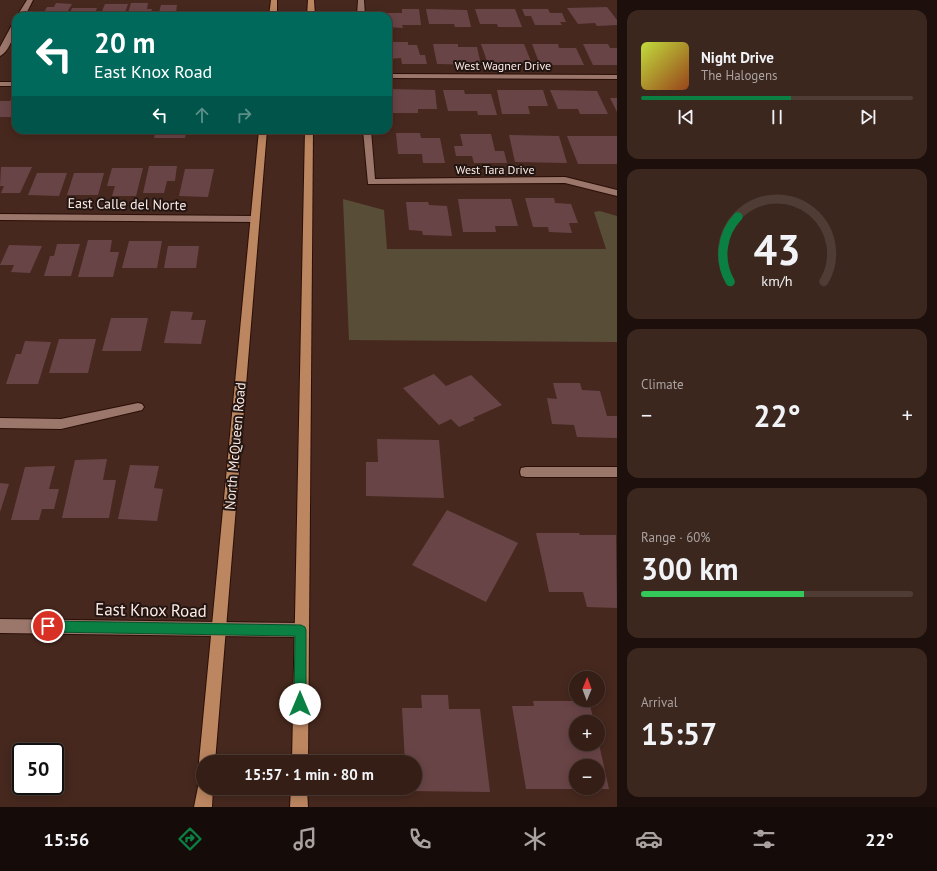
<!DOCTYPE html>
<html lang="en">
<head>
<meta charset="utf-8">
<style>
  body { margin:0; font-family:"PT Sans",sans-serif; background:#3c271f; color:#f1f3f6; height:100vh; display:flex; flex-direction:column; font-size:15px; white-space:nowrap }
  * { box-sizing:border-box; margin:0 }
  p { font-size:13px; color:#a9a2a1 }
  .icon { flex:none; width:22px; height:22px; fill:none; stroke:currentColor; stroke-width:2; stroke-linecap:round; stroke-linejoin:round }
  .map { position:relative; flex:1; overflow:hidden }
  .details { display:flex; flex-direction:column; gap:10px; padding:10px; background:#1d100c; width:320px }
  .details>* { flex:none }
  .hud { position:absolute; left:12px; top:12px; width:380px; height:122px; border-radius:12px; box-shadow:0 2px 10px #0003,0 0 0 1px #4e3c35; background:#00695c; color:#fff; overflow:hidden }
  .needle { width:26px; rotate:1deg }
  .buttons { position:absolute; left:569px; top:671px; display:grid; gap:8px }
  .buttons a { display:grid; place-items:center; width:36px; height:36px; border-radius:50%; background:#341e16; box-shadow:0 2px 10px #0003,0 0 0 1px #4e3c35; font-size:20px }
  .speed { position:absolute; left:12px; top:743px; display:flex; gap:8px; font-size:20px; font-weight:700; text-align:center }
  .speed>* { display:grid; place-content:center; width:52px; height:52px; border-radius:50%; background:#341e16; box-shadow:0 2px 10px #0003,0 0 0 1px #4e3c35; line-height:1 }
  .speed .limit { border:2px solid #111; border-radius:6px; background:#fff; color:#111 }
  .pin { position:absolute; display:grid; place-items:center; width:34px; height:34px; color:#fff; margin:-17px; border:2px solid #fff; border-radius:50%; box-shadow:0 1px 4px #0007 }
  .me { position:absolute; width:44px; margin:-22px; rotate:0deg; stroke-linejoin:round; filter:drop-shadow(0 0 3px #0008) }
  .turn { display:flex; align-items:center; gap:14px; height:84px; padding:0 16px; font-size:18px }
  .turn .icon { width:52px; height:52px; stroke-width:2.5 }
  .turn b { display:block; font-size:28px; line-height:34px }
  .lanes { display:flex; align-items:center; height:38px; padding:0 16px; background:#0003; justify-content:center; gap:20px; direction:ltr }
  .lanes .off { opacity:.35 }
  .big { font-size:30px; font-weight:600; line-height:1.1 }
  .details .tile { flex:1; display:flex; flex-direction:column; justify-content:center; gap:6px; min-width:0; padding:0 14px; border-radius:12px; background:#3c271f }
  .details .dial { align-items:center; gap:0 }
  .dial svg { height:104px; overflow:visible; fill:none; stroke:#4e3c35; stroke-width:7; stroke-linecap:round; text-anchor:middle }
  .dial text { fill:#f1f3f6; stroke:none }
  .song { display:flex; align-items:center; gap:12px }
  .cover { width:48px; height:48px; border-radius:6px; background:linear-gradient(135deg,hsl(70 70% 55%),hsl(20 70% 35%)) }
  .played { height:4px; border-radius:2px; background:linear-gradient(90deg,#0b8043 55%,#4e3c35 55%) }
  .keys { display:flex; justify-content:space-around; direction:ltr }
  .heat { display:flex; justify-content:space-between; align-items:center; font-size:22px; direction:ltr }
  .charge { height:6px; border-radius:3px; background:linear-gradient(90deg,#34c759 60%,#4e3c35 0) }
  .trip { position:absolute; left:196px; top:755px; width:226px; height:40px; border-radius:20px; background:#341e16; box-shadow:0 2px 10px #0003,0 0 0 1px #4e3c35; font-weight:600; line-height:40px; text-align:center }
  .menu { display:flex; height:64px; justify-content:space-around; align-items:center; background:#150c09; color:#a9a2a1 }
  .menu .icon { width:28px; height:28px }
  .menu .on { color:#0b8043 }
  .menu b { font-size:18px; color:#f1f3f6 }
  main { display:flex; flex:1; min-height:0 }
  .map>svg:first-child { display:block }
  .green { fill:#584e38 }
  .building { fill:#694447 }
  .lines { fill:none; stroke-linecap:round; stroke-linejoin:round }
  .minor-casing { stroke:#2b0f07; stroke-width:2 }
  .major-casing { stroke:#2b0f07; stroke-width:2 }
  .minor { fill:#9b766b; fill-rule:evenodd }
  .major { fill:#bb8660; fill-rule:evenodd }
  .route { fill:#0b8043; stroke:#07532c }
  .labels { text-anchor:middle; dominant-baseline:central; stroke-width:4; stroke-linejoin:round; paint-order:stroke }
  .far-street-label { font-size:12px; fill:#fcebe6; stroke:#231511 }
  .street-label { font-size:14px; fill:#fcebe6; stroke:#231511 }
  .near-street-label { font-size:17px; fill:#fcebe6; stroke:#231511 }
</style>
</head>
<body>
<main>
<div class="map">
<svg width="617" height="807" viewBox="0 0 617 807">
  <rect width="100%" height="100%" fill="#46281e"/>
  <path class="green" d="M343 199 384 210 387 249H606L594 212 600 211 617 216V342L349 340Z"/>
  <g class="building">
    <path d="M56 3 72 4 65 16H42L47 7H54Z"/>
    <path d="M131 3H148L147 9H152L150 16H127Z"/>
    <path d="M105 4H128L125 13H116L115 16H100Z"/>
    <path d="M161 5H177L176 12H181L180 16H158Z"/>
    <path d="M607 7 617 20V25L597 26 595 23 578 24 567 8Z"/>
    <path d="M72 8H97L94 16H69Z"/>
    <path d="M402 9H419L421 25H402L403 28 388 27V16H384V13H402Z"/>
    <path d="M426 9 467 10 471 27H455L454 24H429Z"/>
    <path d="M475 9H515L522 27H498L497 24H480Z"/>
    <path d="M522 9H548L550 13H562L566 22H560L562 25H535L531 16H525Z"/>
    <path d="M188 14H204V16H187Z"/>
    <path d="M388 42H408V45H417L420 55H425L427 64H402L401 58 388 59Z"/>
    <path d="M433 44H458V47H477L481 65 437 64Z"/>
    <path d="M481 44H524L532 64H488Z"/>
    <path d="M532 44H558L559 48H576L584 65H540Z"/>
    <path d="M583 44H608L610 48H617V65H593Z"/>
    <path d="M389 89 435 90 437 109H418V113H390Z"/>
    <path d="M443 90H464L465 94H491L497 115H478L477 111H448Z"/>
    <path d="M497 90H543L548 106H528L530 114H502Z"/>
    <path d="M550 90 597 91 608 114H580L578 109H558Z"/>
    <path d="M610 98H617V112Z"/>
    <path d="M11 99H16V117H0V101H10Z"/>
    <path d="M156 130H187L185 138H154Z"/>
    <path d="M396 133H420L421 138H440L445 163H423L422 154H398Z"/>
    <path d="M460 134H491L495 151H504L507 163H474L472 156H456L454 146H463Z"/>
    <path d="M509 135 559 136 567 163 515 162Z"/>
    <path d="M567 136H617V164H578Z"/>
    <path d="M149 166H177L175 181H167L164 193H143Z"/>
    <path d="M1 167H32L20 193H1L4 186H0Z"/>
    <path d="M112 168H143L136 196H112L115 186H107Z"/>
    <path d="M185 169H214L208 197 179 196Z"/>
    <path d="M37 173H67L59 196 28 195Z"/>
    <path d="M74 173H104L98 195H67Z"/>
    <path d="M525 198H554L555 203 571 204 578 223H569L572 233 549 232 548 227H533Z"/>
    <path d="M458 199H511L518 226H495L496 232H463Z"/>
    <path d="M406 202H428L429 205 447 206 452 236 423 235 422 231 409 230Z"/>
    <path d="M88 240H112L110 252H119L113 277H78Z"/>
    <path d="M129 241H162L157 268H122Z"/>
    <path d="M57 244H80L71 276H44L50 256H54Z"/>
    <path d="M9 245 42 246 30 273 11 272 14 265H0Z"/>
    <path d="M168 246H199L196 268H164Z"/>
    <path d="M171 311 193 312 191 320H206L201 344 164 343Z"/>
    <path d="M111 318H148L141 351H102Z"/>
    <path d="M59 339H96L88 373H49Z"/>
    <path d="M25 341 51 342 38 384H6L16 354H21Z"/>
    <path d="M434 374 446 386 471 375 502 405 473 418 475 420 459 427 451 419 439 425 403 388Z"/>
    <path d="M553 383H580L582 390 600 391 607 416H617V438L577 437 574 425 552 424 547 398 557 399Z"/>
    <path d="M377 439 439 440 444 498 366 496V462H378Z"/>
    <path d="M107 459 103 480H116L109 518H62L75 460Z"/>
    <path d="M130 465 159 466 154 488 163 489 157 521 118 519Z"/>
    <path d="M55 466 49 489H59L54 509H42L39 520H11L25 467Z"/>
    <path d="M0 483 9 484 0 512Z"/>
    <path d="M447 510 518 543 486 602 412 565Z"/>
    <path d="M536 533H579L580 535H616L617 608 587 607 583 592H549Z"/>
    <path d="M421 695H448L449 709H480L490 792 407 791V788H415V762H405L402 708H422Z"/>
    <path d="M533 701H589L594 722H576V744H599L609 789H598V766H576V789H526L512 706H534Z"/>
  </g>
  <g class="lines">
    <g class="minor-casing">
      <g id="minor">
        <path d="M27 0H33L25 16H17Z"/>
        <path d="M358 0H364L365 16H357Z"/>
        <path d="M13 23H16C16 32 9 52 0 56V47Z"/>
        <path d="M388 74 617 75V79L388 78Z"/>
        <rect x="0" y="82" width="16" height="4"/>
        <path d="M363 130H371L375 179 565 177 617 190V196L565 183 368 184Z"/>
        <path d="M0 214 255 216 260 219 255 222 0 220Z"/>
        <path d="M138 403 142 404 144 407 142 410 61 429 0 428V418L61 419Z"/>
        <path d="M526 467H617V477H526L521 476 520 472 521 468Z"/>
        <path d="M0 619 301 623 306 625 308 630 306 635 301 637 0 633Z"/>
      </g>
    </g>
    <g class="major-casing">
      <g id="major">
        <path d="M271 0H277V16H269Z"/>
        <path d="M308 0H314L315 16H307Z"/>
        <path d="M259 130H267L215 762H203V769L199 762Z"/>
        <path d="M305 130H313L308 762H292Z"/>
        <path d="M203 780V788H213L212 807H194L199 782Z"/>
        <path d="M291 788H307L308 807H290Z"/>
      </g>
    </g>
    <use href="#minor" class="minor"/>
    <use href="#major" class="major"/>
  </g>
  <path class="route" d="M48 621 301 625 305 627 306 630V704L304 708 300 709 296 708 294 704 295 636 48 632 44 630 42 626 44 623Z"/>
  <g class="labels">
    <g class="far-street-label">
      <text x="503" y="65">West Wagner Drive</text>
      <text x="495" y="169">West Tara Drive</text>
    </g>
    <g class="street-label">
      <text transform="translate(127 204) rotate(1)">East Calle del Norte</text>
      <text transform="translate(235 446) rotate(-85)">North McQueen Road</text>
    </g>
    <g class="near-street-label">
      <text transform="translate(151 610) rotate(1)">East Knox Road</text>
    </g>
  </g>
</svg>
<div class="buttons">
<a><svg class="needle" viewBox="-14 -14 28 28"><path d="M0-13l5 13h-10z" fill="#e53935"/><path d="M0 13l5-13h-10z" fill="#a9a2a1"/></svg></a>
<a>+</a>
<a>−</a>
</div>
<div class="speed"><div class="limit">50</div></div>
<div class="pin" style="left:48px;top:626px;background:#d93025"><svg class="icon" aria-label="arrive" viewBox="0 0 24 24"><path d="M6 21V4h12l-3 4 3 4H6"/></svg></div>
<svg class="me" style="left:300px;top:704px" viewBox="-20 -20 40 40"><circle r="19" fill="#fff"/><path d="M0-13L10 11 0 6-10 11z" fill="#0b8043"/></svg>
<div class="trip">15:57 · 1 min · 80 m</div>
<div class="hud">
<div class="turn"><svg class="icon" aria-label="left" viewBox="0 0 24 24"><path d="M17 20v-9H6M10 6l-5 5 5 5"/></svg><div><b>20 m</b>East Knox Road</div></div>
<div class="lanes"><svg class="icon" aria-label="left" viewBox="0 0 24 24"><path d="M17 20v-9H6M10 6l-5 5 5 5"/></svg><svg class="icon off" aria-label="ahead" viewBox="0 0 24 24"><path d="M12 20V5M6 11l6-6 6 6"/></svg><svg class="icon off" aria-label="right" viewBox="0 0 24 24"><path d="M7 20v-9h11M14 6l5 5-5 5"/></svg></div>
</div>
</div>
<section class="details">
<div class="tile">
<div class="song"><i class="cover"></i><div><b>Night Drive</b><p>The Halogens</p></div></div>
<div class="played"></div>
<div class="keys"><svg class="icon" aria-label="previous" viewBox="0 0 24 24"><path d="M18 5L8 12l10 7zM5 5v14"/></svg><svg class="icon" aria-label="pause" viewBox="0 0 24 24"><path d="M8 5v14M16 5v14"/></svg><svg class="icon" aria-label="next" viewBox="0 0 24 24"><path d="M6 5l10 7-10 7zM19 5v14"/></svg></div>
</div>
<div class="tile dial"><svg viewBox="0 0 100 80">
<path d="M14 69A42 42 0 1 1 86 69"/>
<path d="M14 69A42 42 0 0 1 20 19" stroke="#0b8043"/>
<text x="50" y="56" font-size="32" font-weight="700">43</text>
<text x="50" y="72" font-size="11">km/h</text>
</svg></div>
<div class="tile"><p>Climate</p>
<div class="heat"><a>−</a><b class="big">22°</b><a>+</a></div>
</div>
<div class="tile"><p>Range · 60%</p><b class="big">300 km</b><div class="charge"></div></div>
<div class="tile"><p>Arrival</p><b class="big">15:57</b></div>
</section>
</main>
<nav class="menu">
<b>15:56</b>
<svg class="icon on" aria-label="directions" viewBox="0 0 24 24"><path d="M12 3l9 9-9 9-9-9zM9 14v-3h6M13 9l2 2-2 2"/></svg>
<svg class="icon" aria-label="music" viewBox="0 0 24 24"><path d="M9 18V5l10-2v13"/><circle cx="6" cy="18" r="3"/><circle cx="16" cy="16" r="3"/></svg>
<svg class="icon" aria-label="phone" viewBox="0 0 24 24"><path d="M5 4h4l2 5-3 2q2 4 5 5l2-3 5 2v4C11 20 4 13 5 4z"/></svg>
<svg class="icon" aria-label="climate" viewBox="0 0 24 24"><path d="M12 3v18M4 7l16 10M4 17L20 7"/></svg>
<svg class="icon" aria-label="car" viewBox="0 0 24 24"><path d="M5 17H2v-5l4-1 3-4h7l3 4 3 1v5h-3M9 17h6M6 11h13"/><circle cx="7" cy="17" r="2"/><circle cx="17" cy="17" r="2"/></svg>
<svg class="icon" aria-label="filters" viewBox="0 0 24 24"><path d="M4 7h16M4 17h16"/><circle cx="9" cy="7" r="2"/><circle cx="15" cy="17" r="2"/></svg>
<b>22°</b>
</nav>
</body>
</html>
